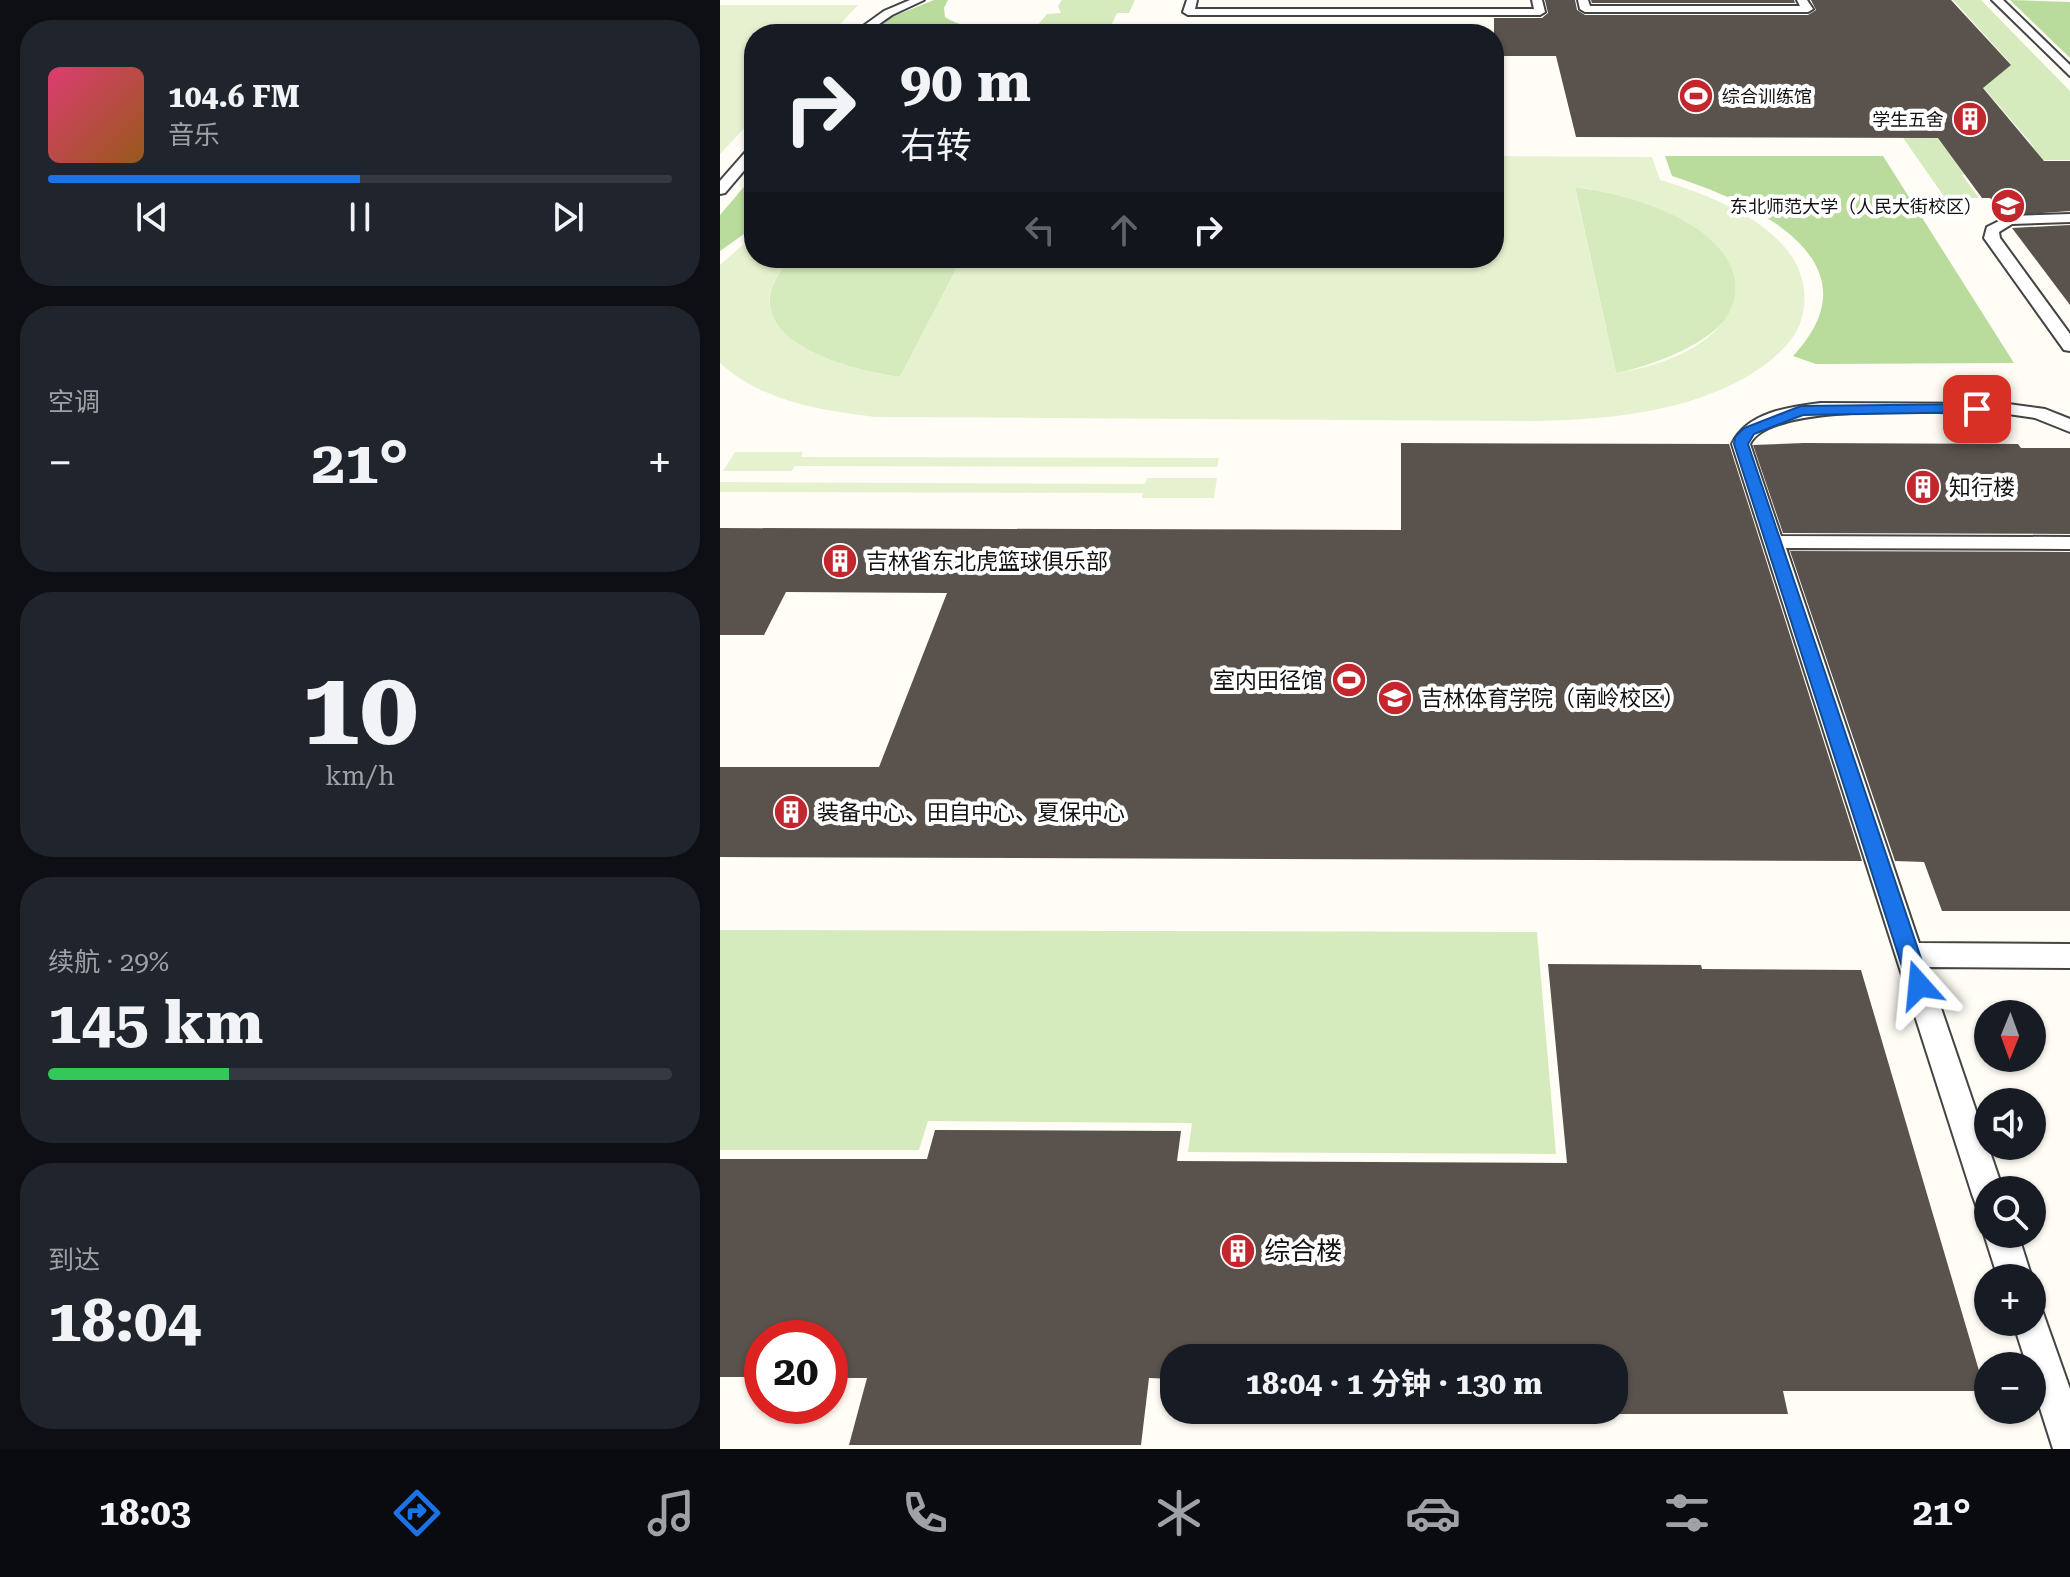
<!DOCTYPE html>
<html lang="zh">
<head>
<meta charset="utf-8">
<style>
  body { margin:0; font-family:"Roboto Serif","Noto Sans SC",serif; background:#20242c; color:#f1f3f6; height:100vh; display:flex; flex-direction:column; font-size:30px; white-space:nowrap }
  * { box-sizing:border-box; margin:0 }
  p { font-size:26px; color:#9ea1a6 }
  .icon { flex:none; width:44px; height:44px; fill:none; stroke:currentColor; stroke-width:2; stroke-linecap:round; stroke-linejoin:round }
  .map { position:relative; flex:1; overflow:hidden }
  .details { display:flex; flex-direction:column; gap:20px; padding:20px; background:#0d0f14; width:720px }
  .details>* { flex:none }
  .banner { position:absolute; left:24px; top:24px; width:760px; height:244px; border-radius:32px; box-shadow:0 2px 6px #0004; background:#171b24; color:#f1f3f6; overflow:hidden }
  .needle { width:52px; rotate:181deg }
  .tools { position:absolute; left:1254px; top:1000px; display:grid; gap:16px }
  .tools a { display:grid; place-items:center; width:72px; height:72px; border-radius:50%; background:#171b24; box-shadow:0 2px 6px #0004; font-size:40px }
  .speed { position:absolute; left:24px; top:1320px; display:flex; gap:16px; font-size:40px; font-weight:700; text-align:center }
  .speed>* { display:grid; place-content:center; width:104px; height:104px; border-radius:50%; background:#171b24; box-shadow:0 2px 6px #0004; line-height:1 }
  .speed .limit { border:12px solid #d22; background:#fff; color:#111 }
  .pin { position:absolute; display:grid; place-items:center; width:68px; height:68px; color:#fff; margin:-34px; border-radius:16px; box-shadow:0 4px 12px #0006 }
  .me { position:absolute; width:88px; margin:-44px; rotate:342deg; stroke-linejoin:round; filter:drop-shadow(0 0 6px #0008) }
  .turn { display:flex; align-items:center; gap:28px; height:168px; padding:0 24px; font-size:36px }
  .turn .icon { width:104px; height:104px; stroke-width:2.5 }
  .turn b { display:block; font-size:56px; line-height:68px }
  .lanes { display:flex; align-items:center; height:76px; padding:0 24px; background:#0003; justify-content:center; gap:40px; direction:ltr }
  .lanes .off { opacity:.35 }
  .big { font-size:60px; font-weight:700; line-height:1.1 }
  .details .card { flex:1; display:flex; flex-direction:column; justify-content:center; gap:12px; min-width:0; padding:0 28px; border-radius:32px; background:#20242c }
  .details .dial { align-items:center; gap:0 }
  .dial b { font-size:104px; line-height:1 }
  .song { display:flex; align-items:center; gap:24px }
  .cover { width:96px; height:96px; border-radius:12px; background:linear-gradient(135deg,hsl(340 70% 55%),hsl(30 70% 35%)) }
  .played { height:8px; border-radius:4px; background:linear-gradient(90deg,#1a73e8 50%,#363941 50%) }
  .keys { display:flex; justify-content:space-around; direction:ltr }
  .heat { display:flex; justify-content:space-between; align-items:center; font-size:44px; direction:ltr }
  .charge { height:12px; border-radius:6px; background:linear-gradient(90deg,#34c759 29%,#363941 0) }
  .trip { position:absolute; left:440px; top:1344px; width:468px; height:80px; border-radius:32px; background:#171b24; box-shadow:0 2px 6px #0004; font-weight:700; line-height:80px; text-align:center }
  .tabs { display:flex; height:128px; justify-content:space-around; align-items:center; background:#090b0e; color:#9ea1a6 }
  .tabs .icon { width:56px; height:56px }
  .tabs .on { color:#1a73e8 }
  .tabs b { font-size:36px; color:#f1f3f6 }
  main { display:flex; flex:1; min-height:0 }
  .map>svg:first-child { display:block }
  .green { fill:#d5ebbd }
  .forest { fill:#b9dc9c }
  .pitch { fill:#e6f2cf; fill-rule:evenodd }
  .building { fill:#5a524d }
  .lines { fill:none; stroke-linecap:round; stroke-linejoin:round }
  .lane-casing { stroke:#444; stroke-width:4 }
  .lane { fill:#fff; fill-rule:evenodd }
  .route { fill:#1a73e8; stroke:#114b97; stroke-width:2 }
  .labels { text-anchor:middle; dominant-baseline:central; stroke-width:8; stroke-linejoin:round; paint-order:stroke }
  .far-poi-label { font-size:18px; fill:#111; stroke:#fff; text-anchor:end }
  .poi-label { font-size:22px; fill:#111; stroke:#fff; text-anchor:start }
  .near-poi-label { font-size:26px; fill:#111; stroke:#fff; text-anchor:start }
</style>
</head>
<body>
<main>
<section class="details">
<div class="card">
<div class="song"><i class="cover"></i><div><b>104.6 FM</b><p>音乐</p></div></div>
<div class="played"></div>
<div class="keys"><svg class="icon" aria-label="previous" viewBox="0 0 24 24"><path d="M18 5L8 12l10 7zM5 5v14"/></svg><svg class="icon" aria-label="pause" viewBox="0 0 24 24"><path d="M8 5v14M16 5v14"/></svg><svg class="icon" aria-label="next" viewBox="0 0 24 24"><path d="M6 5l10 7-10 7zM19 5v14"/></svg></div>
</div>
<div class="card"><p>空调</p>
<div class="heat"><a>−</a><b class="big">21°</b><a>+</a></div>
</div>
<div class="card dial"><b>10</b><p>km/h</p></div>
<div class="card"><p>续航 · 29%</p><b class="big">145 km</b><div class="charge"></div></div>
<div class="card"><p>到达</p><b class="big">18:04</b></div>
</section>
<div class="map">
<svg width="1350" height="1449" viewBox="0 0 1350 1449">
  <rect width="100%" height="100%" fill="#fffdf5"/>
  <g class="green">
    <path d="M342 0H415L409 13H397L387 34H336L316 27 327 14 341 13 338 6Z"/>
    <path d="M1156 0 1251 175H1242L1259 198H1225L1108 30Z"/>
    <path d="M1233 0H1261L1350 91V160H1311L1301 147H1314L1253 75 1279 73 1291 64Z"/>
    <path d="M855 187C905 194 965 209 1000 248 1063 318 948 363 896 373Z"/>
    <path d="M71 258H242L180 377C124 370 0 335 71 258Z"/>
    <path d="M0 930 817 932 836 1154 468 1152 472 1123 208 1121 199 1150H0Z"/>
  </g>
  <g class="forest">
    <path d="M214 0H228L224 8 225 17C258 39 302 16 336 34H151L172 17Z"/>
    <path d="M1290 0 1350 2V58Z"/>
    <path d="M945 156H1163L1294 363 1096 364 1073 356C1163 260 1030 201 952 176Z"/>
    <path d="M34 175V227L0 251V215Z"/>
  </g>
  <g class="pitch">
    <path d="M0 5H138L111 34H34V118L0 154Z"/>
    <path d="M774 156 932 157 940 180C998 197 1098 236 1083 313 1078 341 1051 362 1028 376 966 412 891 419 820 421L155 417C100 410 43 402 0 363V265L34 235V258H71C0 334 123 370 180 377L242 258H774ZM855 188C874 188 896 195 914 200 1064 246 1039 351 896 373Z"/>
    <path d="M15 452H83L81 457 499 458 497 467 75 466 72 471H3Z"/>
    <path d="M427 478H497L494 498H422L423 493 0 492V482L425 484Z"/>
  </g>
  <g class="building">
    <path d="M825 0H855L857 10 865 15H1088L1096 10 1091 0H1231L1291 65 1263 88 1324 161H1350V211L1283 216 1270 198H1262L1218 138 856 137 836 56H774V18H822L828 13Z"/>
    <path d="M871 0H1074L1075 3H872Z"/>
    <path d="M1350 225V305L1292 228Z"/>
    <path d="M681 443 1009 444 1142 861 0 857V767H159L227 593 66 592 44 635H0V528L681 530Z"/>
    <path d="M1084 443 1298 444 1301 448H1350V534L1063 533 1033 445Z"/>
    <path d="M1070 551 1350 552V911H1222L1204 862 1175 861Z"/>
    <path d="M828 964 981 965 982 969 1141 970 1265 1391H1063L1068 1414H870V1410H894V1358H454V1379L429 1378 421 1445H129L147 1378H110V1338H42V1377H0V1159H207L215 1130 461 1131 457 1161 847 1163Z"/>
  </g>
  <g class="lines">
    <g class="lane-casing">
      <g id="lane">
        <path d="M190 0H204L172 15 145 34H132L164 11Z"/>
        <path d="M467 0H477L475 9H814L812 0H822L825 12 820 15H468L463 12Z"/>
        <path d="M858 0H868L870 6H1080L1077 0H1087L1093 9 1088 12H865L860 9Z"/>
        <path d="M1272 0H1283L1350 65V76Z"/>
        <path d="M34 147V159L5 193 0 194V181L29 148Z"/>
        <path d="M1350 214V222L1292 224 1279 232 1280 238 1350 334V351L1344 350 1264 238 1267 227 1289 216Z"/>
        <path d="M1101 403 1288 404 1325 409 1350 419V432L1315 418 1288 414C1240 414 1052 399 1030 444L1061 536 1350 537V549L1066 548 1199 943 1350 944V968L1207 967 1283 1190H1268V1210L1256 1205 1252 1194 1012 444C1027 412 1069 407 1101 403Z"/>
        <path d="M1268 1225V1234H1298L1312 1278H1278L1264 1234Z"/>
        <path d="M1312 1305 1322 1310 1350 1389V1449H1333L1312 1383V1366H1307L1293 1322H1312Z"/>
      </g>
    </g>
    <use href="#lane" class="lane"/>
  </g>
  <path class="route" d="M1257 404 1264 409 1261 412 1083 415 1034 434 1028 444 1210 985 1207 992 1199 995 1192 992 1188 985 1014 444 1015 437 1024 428 1081 406Z"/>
  <defs>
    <g id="stadium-disc" transform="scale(1.8)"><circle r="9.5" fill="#c4262e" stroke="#fff"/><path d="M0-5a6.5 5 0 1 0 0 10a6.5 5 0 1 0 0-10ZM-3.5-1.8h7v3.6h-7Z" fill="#fff"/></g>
    <g id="building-disc" transform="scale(1.8)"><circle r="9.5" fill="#c4262e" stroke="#fff"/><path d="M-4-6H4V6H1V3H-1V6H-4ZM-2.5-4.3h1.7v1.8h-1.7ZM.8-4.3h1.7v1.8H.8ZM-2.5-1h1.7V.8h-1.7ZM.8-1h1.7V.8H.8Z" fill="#fff"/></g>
    <g id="university-disc" transform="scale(1.8)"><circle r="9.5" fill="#c4262e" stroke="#fff"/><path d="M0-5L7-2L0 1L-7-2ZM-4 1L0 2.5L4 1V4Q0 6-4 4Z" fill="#fff"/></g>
  </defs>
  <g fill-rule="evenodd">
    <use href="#stadium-disc" x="976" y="96"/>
    <use href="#building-disc" x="1250" y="119"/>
    <use href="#university-disc" x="1288" y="206"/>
    <use href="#building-disc" x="1203" y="487"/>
    <use href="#building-disc" x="120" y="561"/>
    <use href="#stadium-disc" x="629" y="680"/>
    <use href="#university-disc" x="675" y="698"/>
    <use href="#building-disc" x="71" y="812"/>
    <use href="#building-disc" x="518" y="1251"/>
  </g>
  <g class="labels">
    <g class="far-poi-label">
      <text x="1002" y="96" text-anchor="start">综合训练馆</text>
      <text x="1224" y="119">学生五舍</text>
      <text x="1262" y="206">东北师范大学（人民大街校区）</text>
    </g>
    <g class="poi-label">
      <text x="1229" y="487">知行楼</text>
      <text x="146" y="561">吉林省东北虎篮球俱乐部</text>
      <text x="603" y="680" text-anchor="end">室内田径馆</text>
      <text x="701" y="698">吉林体育学院（南岭校区）</text>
      <text x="97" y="812">装备中心、田自中心、夏保中心</text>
    </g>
    <g class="near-poi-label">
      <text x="544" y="1251">综合楼</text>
    </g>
  </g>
</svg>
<div class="tools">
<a><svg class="needle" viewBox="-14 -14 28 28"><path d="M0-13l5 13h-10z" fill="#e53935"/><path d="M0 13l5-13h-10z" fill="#9ea1a6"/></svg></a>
<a><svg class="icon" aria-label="sound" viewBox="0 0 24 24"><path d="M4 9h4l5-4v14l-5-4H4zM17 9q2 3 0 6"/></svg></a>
<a><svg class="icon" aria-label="search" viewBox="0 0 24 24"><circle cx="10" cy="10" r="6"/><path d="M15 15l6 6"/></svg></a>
<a>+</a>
<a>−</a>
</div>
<div class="speed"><div class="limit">20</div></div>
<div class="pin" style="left:1257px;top:409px;background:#d93025"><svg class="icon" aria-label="arrive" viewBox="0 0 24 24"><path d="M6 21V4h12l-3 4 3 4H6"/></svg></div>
<svg class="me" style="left:1199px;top:985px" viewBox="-20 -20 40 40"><path d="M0-17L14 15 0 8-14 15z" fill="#1a73e8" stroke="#fff" stroke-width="4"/></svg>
<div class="trip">18:04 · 1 分钟 · 130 m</div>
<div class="banner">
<div class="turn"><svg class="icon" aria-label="right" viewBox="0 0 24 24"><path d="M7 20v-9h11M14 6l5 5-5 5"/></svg><div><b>90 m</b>右转</div></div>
<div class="lanes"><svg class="icon off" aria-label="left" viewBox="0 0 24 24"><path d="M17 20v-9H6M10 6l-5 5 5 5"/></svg><svg class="icon off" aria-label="ahead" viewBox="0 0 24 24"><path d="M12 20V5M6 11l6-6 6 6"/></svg><svg class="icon" aria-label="right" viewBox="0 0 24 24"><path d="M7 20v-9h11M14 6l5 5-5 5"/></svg></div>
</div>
</div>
</main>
<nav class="tabs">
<b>18:03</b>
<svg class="icon on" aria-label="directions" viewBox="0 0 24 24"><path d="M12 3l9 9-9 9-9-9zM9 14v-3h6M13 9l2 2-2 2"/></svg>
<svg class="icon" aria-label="music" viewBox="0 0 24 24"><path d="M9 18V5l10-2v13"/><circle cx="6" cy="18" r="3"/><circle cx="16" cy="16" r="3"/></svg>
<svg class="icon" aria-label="phone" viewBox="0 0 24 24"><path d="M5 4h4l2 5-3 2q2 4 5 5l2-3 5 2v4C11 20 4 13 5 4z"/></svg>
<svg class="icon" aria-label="climate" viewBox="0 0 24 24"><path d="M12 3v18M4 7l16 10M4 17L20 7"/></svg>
<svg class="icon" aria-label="car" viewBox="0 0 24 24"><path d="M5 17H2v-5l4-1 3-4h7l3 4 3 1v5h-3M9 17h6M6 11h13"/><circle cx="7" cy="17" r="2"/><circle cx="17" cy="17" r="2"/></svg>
<svg class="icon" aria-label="filters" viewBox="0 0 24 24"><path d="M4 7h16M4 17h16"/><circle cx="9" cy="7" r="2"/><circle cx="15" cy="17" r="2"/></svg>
<b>21°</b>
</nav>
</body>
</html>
